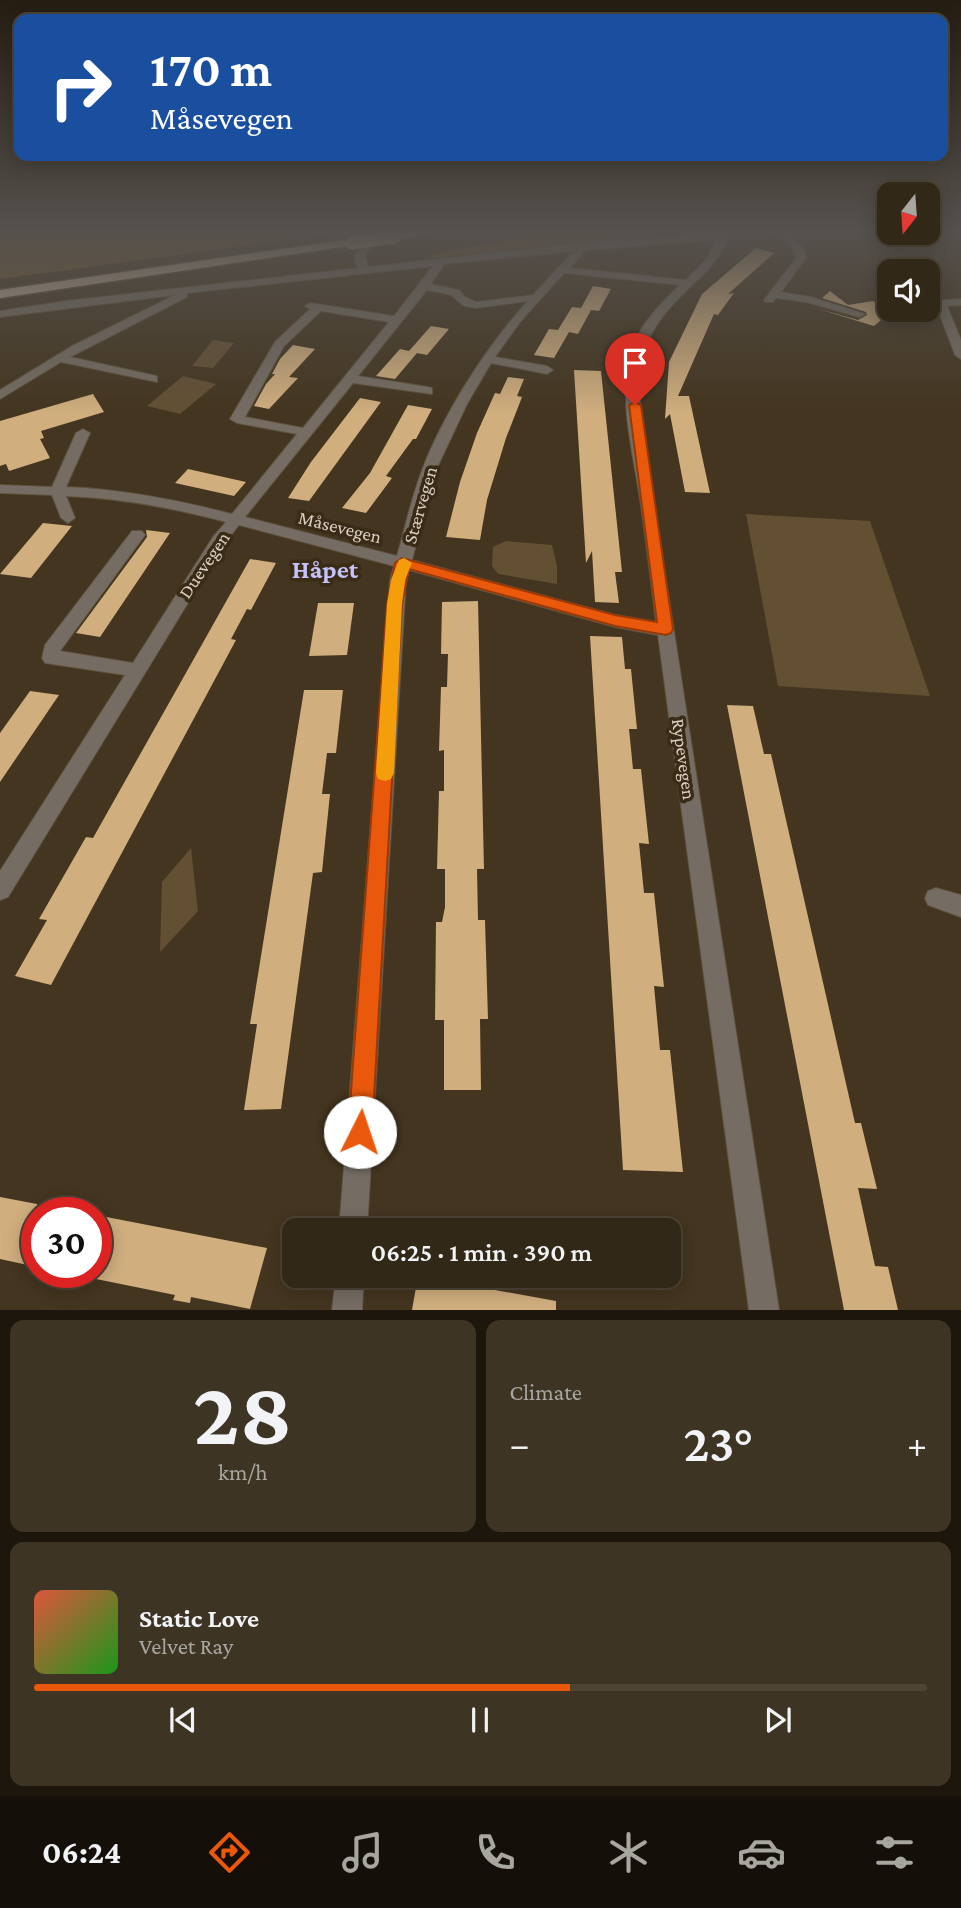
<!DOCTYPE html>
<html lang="en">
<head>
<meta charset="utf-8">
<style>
  body { margin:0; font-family:"Crimson Pro",serif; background:#3d3424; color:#f1f3f6; height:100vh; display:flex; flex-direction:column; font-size:26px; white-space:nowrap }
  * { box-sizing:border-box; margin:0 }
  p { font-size:23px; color:#a8a6a1 }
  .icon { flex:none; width:38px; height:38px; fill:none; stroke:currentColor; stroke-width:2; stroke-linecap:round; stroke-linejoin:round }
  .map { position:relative; height:1310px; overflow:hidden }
  .panel { display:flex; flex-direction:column; gap:10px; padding:10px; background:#1c160d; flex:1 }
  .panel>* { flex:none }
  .top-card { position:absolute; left:14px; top:14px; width:934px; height:147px; border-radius:14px; box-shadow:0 4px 18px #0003,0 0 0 2px #4d4436; background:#1a4fa0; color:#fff; overflow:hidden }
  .needle { width:46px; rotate:197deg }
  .fabs { position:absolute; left:877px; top:182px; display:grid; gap:14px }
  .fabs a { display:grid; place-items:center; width:63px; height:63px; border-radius:14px; background:#322817; box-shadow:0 4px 18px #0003,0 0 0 2px #4d4436; font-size:35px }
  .speed { position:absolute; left:21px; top:1197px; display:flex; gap:14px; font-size:35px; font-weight:700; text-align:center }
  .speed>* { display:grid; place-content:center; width:91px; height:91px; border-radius:50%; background:#322817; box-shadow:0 4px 18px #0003,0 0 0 2px #4d4436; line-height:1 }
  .speed .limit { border:10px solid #d22; background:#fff; color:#111 }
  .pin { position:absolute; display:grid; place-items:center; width:60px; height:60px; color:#fff; margin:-72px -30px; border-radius:50% 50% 50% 0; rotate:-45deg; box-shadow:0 0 7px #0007 }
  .pin .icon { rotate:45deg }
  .me { position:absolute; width:77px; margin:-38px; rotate:4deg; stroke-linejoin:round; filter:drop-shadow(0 0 5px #0008) }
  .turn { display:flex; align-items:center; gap:24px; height:147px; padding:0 21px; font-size:32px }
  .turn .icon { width:91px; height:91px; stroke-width:2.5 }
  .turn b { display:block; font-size:49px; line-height:60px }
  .big { font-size:52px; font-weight:600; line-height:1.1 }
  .panel .widget { flex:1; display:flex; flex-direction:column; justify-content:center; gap:10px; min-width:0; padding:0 24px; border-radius:14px; background:#3d3424 }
  .panel .dial { align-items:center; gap:0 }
  .dial b { font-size:91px; line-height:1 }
  .song { display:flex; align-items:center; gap:21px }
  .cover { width:84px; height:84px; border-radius:10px; background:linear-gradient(135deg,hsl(10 70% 55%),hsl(120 70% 35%)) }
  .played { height:7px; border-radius:4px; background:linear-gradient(90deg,#ea580c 60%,#4d4436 60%) }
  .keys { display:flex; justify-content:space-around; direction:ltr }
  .heat { display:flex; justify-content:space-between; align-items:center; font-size:38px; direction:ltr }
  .panel .tiles { flex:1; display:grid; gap:10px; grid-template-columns:1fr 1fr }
  .widget:last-child { grid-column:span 2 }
  .trip { position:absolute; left:282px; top:1218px; width:399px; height:70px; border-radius:14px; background:#322817; box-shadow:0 4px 18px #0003,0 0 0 2px #4d4436; font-weight:600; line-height:70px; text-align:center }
  .menu { display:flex; height:112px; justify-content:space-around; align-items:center; background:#141009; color:#a8a6a1 }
  .menu .icon { width:49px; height:49px }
  .menu .active { color:#ea580c }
  .menu b { font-size:32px; color:#f1f3f6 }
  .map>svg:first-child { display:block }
  .green { fill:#635033 }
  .forest { fill:#765829 }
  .building { fill:#d0ae7e }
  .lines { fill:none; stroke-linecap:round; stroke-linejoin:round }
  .minor-casing { stroke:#5e513d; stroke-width:2 }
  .highway-casing { stroke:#5e513d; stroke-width:3 }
  .minor { fill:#756d63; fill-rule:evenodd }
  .highway { fill:#c8b69d; fill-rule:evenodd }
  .highway-bridge-casing { stroke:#5e513d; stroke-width:15; stroke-linecap:butt }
  .highway-bridge { stroke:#c8b69d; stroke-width:13 }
  .route { fill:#ea580c; stroke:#983908; stroke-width:2 }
  .slow { fill:#f59e0b }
  .labels { text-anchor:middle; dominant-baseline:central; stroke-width:7; stroke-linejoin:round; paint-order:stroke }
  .street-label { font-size:19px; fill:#dad0c4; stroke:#392b15 }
  .district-label { font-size:26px; font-weight:bold; fill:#c4c2fb; stroke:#392b15 }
</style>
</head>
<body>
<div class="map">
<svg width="961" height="1310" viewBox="0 0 961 1310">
  <rect width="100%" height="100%" fill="#43351f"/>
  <g class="green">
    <path d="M213 340 234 343 213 368 192 366Z"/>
    <path d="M183 376 216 384 180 414 147 406Z"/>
    <path d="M746 514 870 521 930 696 778 686Z"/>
    <path d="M506 541 552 545 557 566V584L498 574 492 566 493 547Z"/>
    <path d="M191 848 198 911 160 952 162 882Z"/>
  </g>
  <g class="forest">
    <path d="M0 230H361L0 279Z"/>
    <path d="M556 230H697L434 258 430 255Z"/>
  </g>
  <g class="building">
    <path d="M756 248 774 253 728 294 734 293 718 315 714 314 678 396H689L710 493 685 492 670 414 665 419 669 362 702 294Z"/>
    <path d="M593 286 611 289 599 311 591 310 578 334 569 332 554 358 534 355 549 329 558 330 572 307 581 308Z"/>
    <path d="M830 291 848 305 873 301 889 313 874 326 812 307 858 320 867 315 866 312 822 298Z"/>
    <path d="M431 326 449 329 427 355 417 353 395 379 376 376 400 349 409 351Z"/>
    <path d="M293 345 315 349 289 377 298 378 269 409 254 406 266 384 275 374H272L280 359Z"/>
    <path d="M574 370 601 371 622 572H615L619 603 595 602 592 551 586 563Z"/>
    <path d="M508 377 524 379 517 396 522 397 506 438 487 500 480 540 446 537 460 482 477 433 495 393 500 394Z"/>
    <path d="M93 394 104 412 41 431 44 438 40 439 50 458 9 471 6 464 0 466V421Z"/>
    <path d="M360 398 381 402 309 501 288 498 311 462Z"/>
    <path d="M408 405 432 409 416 439H413L386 476 392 478 366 513 342 508 370 473Z"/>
    <path d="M188 469 246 482 234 496 175 483Z"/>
    <path d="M43 523 72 526 31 578 0 574Z"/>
    <path d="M146 530 170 533 100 637 76 633 147 537Z"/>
    <path d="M250 559 276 563 251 610 247 609 231 639 236 640 51 985 15 976 47 920 39 919 86 837 93 838Z"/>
    <path d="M478 601 484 869H477L478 920H485L488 1019H480L481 1090H444V1020H435L436 922H442L445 907V869H437L439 791H444V750L439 751 441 687H447L448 654H441L442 602Z"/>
    <path d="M318 603H354L347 655 309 656Z"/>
    <path d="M590 636 622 637 625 669H631L637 729H629L633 769H641L649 844 639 843 644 893H654L664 987 654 986 660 1050H670L683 1172 623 1170Z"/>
    <path d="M304 690H343L336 753H327L322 794H330L322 872 313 873 281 1109 244 1110 257 1024H250Z"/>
    <path d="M30 691 59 695 0 782V733Z"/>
    <path d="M727 705 753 706 764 754H771L855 1123H861L877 1189 858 1188 875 1266 888 1267 898 1310H844Z"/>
    <path d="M0 1197 37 1204V1267L0 1259Z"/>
    <path d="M96 1215 267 1248 250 1309 191 1297 190 1303 173 1300 175 1295 96 1279Z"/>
    <path d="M418 1276 556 1301V1310H412Z"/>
  </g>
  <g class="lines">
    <g class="minor-casing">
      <g id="minor">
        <path d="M376 230H386L365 254 368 267C519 250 670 230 821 230L790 235 803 248 806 258 781 292 811 297 865 314 859 317 806 302 776 298 773 302H765L764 300 796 258 793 249 780 236 727 239C720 261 703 275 687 290 633 341 635 374 645 444L779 1310H749L658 635 615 627 409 570 406 580 367 1230H339L390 580 394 566 239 525 224 544 8 897 0 900V871L125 675 45 663 42 658 45 645 132 531H142L145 535 142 539 60 651 133 663 213 537 226 522C173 508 121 498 66 496L75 518 68 523 61 518 52 495 0 493V485L52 487 76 433 83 429 90 433 66 487C123 489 177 500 232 514L297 434 237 423 230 419 275 342 310 309 305 306 310 303 394 316 433 266 187 293V297L70 357 157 376V382L61 362 0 399V390L72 346 175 295 0 317V311L65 301 359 268 355 262V254ZM717 240 706 260 686 280 570 268 586 250ZM574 251 533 295 476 302 465 297 459 290 431 284 444 264ZM564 273 680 285C661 303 640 324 632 349 617 396 633 452 640 499 646 540 651 581 656 622L615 615 412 560 435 472 467 404 491 363 547 374 553 370 547 366 495 357 520 322ZM427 290 451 295 464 306 476 308 528 301C487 345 442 416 421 473 411 500 405 528 397 556L245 517 353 383 432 394V388L428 387 358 376ZM321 311 389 322 303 428 245 417 284 346Z"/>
        <path d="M961 299V305L947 306 961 340V359L955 355 937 307H928V301Z"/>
        <path d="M936 888 961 895V917L928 905 925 898 928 891Z"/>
        <path d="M336 1276H364L362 1310H332Z"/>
      </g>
    </g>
    <g class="highway-casing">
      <g id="highway">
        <path d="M416 230H448L394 240 388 237Z"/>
        <path d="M351 239 355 241V245L0 298V290Z"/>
      </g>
    </g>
    <use href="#minor" class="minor"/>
    <use href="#highway" class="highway"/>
    <g class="highway-bridge-casing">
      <path id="highway-bridge" d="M351 243 394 237"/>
    </g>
    <use href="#highway-bridge" class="highway-bridge"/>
  </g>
  <linearGradient id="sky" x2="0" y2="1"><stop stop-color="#251d11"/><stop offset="0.56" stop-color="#55514d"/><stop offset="1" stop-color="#55514d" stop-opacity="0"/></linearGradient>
  <rect width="961" height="414" fill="url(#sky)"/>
  <path class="route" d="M635 402 641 405 673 629 671 633 666 635 615 626 409 569 402 604 372 1132 368 1140 360 1144 351 1140 348 1132 387 604 395 563 402 558 615 615 657 622 629 405Z"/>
  <path class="slow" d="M404 558 412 563 405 580 402 604 394 773 391 779 385 781 378 779 376 773 387 604 391 580 399 560Z"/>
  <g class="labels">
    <g class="street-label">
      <text transform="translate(420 505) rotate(-74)">Stærvegen</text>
      <text transform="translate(340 527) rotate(14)">Måsevegen</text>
      <text transform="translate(204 565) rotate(-56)">Duevegen</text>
      <text transform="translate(684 759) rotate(82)">Rypevegen</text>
    </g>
    <g class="district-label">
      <text x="325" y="569">Håpet</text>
    </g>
  </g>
</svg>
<div class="fabs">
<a><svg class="needle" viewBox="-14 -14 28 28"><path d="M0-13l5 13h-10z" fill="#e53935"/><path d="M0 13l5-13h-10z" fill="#a8a6a1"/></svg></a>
<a><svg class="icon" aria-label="sound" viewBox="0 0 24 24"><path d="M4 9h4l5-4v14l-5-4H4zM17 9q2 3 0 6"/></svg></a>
</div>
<div class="speed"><div class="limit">30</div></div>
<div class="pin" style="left:635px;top:405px;background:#d93025"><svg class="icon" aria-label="arrive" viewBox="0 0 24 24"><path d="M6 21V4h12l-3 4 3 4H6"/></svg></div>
<svg class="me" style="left:360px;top:1132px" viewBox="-20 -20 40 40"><circle r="19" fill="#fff"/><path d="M0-13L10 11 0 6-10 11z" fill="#ea580c"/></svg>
<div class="trip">06:25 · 1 min · 390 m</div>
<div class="top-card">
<div class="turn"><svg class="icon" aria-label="right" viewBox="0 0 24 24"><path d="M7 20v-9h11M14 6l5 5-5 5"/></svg><div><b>170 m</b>Måsevegen</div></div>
</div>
</div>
<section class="panel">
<div class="tiles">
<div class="widget dial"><b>28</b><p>km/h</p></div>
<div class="widget"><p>Climate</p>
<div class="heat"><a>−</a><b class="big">23°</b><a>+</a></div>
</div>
<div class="widget">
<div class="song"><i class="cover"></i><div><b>Static Love</b><p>Velvet Ray</p></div></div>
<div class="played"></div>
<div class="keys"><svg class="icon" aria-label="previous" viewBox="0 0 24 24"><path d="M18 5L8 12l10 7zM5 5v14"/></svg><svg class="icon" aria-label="pause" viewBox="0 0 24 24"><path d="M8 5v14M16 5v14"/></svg><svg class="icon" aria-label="next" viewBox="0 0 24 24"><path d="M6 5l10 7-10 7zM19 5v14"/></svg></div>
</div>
</div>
</section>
<nav class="menu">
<b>06:24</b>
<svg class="icon active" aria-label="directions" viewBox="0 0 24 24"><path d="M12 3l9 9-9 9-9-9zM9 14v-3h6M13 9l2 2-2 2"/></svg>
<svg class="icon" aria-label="music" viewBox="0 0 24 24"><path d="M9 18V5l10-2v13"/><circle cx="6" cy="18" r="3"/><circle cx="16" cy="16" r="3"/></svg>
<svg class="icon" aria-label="phone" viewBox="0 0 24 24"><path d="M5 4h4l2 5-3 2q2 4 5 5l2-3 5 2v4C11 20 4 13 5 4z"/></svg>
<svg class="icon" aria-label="climate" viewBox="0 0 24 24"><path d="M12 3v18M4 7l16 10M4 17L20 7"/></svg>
<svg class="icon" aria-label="car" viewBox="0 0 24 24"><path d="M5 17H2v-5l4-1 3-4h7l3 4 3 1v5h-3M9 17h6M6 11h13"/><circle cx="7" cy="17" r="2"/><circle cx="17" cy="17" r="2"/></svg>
<svg class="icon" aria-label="filters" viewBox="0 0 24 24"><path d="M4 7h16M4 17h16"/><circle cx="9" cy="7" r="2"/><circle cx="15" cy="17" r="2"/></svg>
</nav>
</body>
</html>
